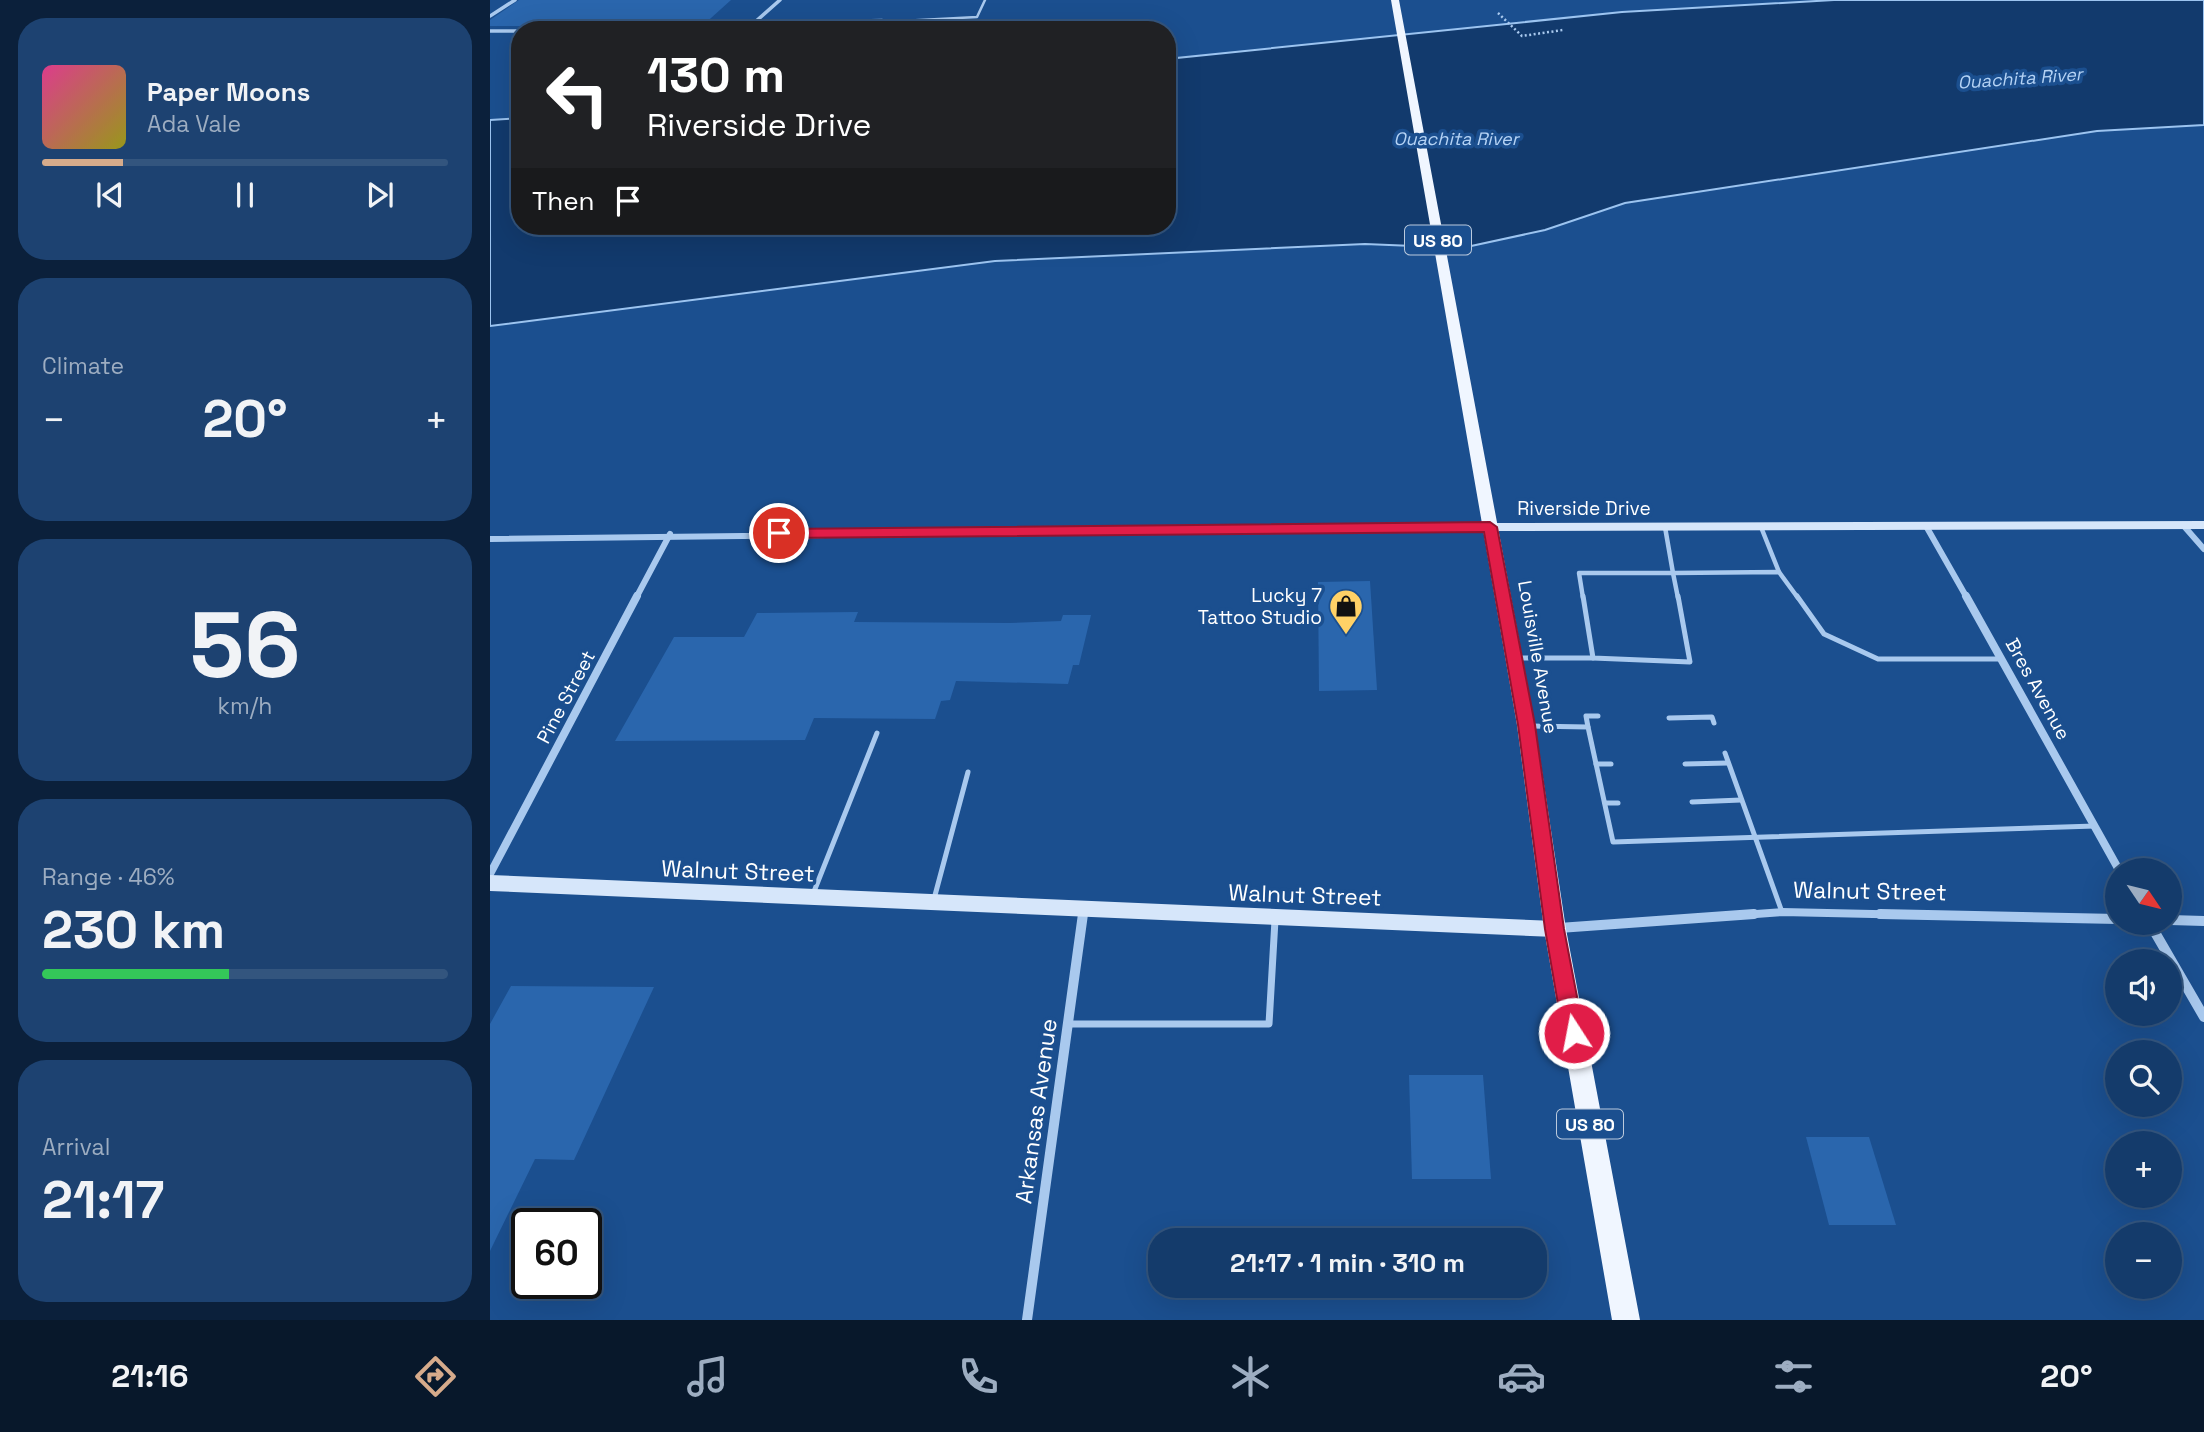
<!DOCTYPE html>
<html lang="en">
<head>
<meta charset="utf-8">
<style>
  body { margin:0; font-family:"Space Grotesk",sans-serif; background:#1d4271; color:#f1f3f6; height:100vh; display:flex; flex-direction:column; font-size:26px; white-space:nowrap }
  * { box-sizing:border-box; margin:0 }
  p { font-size:23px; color:#9dadc1 }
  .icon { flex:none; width:38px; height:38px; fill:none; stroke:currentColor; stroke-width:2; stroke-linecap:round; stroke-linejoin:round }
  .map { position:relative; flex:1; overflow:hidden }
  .details { display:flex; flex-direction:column; gap:18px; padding:18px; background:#0b203b; width:490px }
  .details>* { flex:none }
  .top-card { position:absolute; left:21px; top:21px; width:665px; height:214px; border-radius:28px; box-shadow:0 7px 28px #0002,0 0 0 2px #33557e; background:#202124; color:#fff; overflow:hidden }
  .needle { width:46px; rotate:125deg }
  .buttons { position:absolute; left:1615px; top:858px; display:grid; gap:14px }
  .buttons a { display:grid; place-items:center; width:77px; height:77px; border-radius:50%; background:#143b6b; box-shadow:0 7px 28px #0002,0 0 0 2px #33557e; font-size:35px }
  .speed { position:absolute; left:21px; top:1208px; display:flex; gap:14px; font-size:35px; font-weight:700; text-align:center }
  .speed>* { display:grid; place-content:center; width:91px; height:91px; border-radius:50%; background:#143b6b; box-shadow:0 7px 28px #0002,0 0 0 2px #33557e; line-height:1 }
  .speed .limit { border:4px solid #111; border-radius:10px; background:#fff; color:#111 }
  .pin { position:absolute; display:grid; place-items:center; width:60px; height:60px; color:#fff; margin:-30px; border:4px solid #fff; border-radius:50%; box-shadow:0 2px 7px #0007 }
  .me { position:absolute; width:77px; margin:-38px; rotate:349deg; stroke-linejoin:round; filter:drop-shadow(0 0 5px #0008) }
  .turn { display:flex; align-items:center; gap:24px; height:147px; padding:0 21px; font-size:32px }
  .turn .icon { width:91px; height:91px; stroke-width:2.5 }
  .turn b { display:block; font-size:49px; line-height:60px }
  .then { display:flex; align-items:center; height:66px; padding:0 21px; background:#0003; gap:14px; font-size:26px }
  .big { font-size:52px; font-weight:700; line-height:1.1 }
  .details .widget { flex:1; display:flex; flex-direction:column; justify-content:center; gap:10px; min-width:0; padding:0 24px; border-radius:28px; background:#1d4271 }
  .details .dial { align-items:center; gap:0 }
  .dial b { font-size:91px; line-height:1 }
  .song { display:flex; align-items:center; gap:21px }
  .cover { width:84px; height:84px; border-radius:10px; background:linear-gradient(135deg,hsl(330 70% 55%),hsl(60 70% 35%)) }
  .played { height:7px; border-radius:4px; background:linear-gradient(90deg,#d6ab8b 20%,#33557e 20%) }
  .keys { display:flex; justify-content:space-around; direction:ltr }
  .heat { display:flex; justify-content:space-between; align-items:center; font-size:38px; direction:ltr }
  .charge { height:10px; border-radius:5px; background:linear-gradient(90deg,#34c759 46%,#33557e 0) }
  .trip { position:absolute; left:658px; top:1228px; width:399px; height:70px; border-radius:28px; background:#143b6b; box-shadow:0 7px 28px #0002,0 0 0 2px #33557e; font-weight:700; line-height:70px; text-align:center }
  .tab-bar { display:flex; height:112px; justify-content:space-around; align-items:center; background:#08182b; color:#9dadc1 }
  .tab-bar .icon { width:49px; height:49px }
  .tab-bar .selected { color:#d6ab8b }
  .tab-bar b { font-size:32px; color:#f1f3f6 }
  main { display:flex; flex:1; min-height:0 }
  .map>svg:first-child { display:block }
  .water { fill:#123a6d; stroke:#9cc4f0; stroke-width:2 }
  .building { fill:#2a66ad }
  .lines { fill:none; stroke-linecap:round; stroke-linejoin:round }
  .path { stroke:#a9c9ee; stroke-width:2.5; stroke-dasharray:2 2.5; stroke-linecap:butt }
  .lane-far3 { stroke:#a9c9ee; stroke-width:2.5 }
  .lane-far2 { stroke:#a9c9ee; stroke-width:4.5 }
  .lane-far1 { stroke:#a9c9ee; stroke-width:5 }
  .lane { stroke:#a9c9ee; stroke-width:7 }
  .street-far3 { stroke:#a9c9ee; stroke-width:3.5 }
  .street-far2 { stroke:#a9c9ee; stroke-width:6 }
  .street-far1 { stroke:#a9c9ee; stroke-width:8 }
  .street { stroke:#a9c9ee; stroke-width:10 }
  .secondary { fill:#d6e6fa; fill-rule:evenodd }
  .primary { fill:#f0f6ff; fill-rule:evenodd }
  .route { fill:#e11d48; stroke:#92132f; stroke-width:2 }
  .labels { text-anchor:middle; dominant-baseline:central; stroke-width:7; stroke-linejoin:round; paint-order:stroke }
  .far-water-label { font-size:18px; font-style:italic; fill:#b5d3f5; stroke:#1b4f8f }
  .shield { fill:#1b4f8f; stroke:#bbcadd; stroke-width:2 }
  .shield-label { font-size:18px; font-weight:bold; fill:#fff }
  .street-label { font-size:19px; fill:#fff; stroke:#1b4f8f }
  .poi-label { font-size:19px; fill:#fff; stroke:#1b4f8f; text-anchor:end }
  .near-street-label { font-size:23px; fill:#fff; stroke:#1b4f8f }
</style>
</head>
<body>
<main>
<section class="details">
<div class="widget">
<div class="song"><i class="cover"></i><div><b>Paper Moons</b><p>Ada Vale</p></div></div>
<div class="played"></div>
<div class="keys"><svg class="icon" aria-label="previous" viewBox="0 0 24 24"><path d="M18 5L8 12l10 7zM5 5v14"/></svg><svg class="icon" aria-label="pause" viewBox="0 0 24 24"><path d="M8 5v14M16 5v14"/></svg><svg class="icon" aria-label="next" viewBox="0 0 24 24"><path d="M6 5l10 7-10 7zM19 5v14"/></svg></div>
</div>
<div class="widget"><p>Climate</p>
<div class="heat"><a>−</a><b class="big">20°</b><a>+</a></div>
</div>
<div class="widget dial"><b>56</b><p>km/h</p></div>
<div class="widget"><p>Range · 46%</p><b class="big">230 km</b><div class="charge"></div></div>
<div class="widget"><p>Arrival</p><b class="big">21:17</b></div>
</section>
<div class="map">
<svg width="1714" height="1320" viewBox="0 0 1714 1320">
  <rect width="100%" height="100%" fill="#1b4f8f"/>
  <path class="water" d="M1344 0H1714V125L1607 131 1135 203 1055 230 972 248 875 244 505 261 0 326V120L30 118V226H677V59L1132 12Z"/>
  <g class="building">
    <path d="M29 0H241L211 27 0 26V20Z"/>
    <path d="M880 581 887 690 829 691 828 582Z"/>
    <path d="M368 612 364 622 520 623 571 621 573 615H601L589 665H583L578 684 466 681 460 700 451 701 445 719 324 718 315 740 125 741 184 637H254L267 613Z"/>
    <path d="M21 986 164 987 84 1160 45 1159 0 1251V1024Z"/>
    <path d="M919 1075H993L1001 1179H922Z"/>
    <path d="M1316 1137H1379L1406 1225H1339Z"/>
  </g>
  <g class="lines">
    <path class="path" d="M1008 13 1032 36 1073 30"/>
    <g class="lane-far3">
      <path d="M411 21 487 17 495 0"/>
      <path d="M265 23 392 20"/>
      <path d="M419 30 453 29"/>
    </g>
    <g class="lane-far2">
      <path d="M1175 527 1183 573"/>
      <path d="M1271 527 1289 572"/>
      <path d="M1183 573 1188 598"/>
      <path d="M1183 573 1289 572 1308 598"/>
      <path d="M1093 598 1089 573H1183"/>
    </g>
    <g class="lane-far1">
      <path d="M1093 596 1103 658 1200 662 1188 596"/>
      <path d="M1307 596 1334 634 1388 659H1511"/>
      <path d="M1026 658H1103"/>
      <path d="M1179 718 1222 717 1224 723"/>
      <path d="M1040 726 1098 727 1123 842 1605 826"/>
      <path d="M1098 727 1096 716H1108"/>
      <path d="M1235 753 1292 912"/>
      <path d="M1106 764H1121"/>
      <path d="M1195 764 1238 763"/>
      <path d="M1202 802 1251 800"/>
      <path d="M1115 803H1128"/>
      <path d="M323 894 387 733"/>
      <path d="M444 899 478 772"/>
    </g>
    <path class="lane" d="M578 1024H779L785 920"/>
    <g class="street-far3">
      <path d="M0 16 25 0"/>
      <path d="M256 30 290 0"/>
      <path d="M0 31H30"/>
    </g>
    <g class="street-far2">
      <path d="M1693 525 1714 549"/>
      <path d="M1436 526 1477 598"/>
      <path d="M0 539 1000 527"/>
      <path d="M146 598 180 534"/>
    </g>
    <g class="street-far1">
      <path d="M1476 596 1629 870"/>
      <path d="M0 874 147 596"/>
      <path d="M593 916 594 909"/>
      <path d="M1239 916 1292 912 1474 916"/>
    </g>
    <g class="street">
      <path d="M1390 914 1628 919"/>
      <path d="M1680 920 1714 921"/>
      <path d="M1659 922 1714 1017"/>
      <path d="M1069 928 1264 914"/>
      <path d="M537 1320 593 914"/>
    </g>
    <g class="secondary">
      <path d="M1714 521V529L1000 531 994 527 1000 523Z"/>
      <path d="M0 875 1065 921 1071 923 1074 929 1071 935 1065 937 0 891Z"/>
    </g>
    <path class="primary" d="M901 0H909L1045 725 1076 929 1150 1320H1122L1054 929 1027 725Z"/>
  </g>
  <path class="route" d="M1000 522 1007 527 1045 725 1074 929 1094 1033 1091 1040 1084 1043 1076 1040 1073 1033 1055 929 1028 725 994 532 289 538 282 533 289 529Z"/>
  <defs>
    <g id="shop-pin" transform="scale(1.75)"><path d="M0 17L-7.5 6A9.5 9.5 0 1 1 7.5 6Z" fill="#ffd166" stroke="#1b4f8f"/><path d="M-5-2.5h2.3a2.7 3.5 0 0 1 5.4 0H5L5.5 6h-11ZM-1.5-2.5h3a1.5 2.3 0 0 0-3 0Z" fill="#111"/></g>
  </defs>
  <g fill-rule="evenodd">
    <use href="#shop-pin" x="856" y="606"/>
  </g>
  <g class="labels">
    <g class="far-water-label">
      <text transform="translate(1530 78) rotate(-4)">Ouachita River</text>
      <text x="966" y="138">Ouachita River</text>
    </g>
    <g class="shield">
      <rect x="915" y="225.5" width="66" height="29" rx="5"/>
      <rect x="1067" y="1109.5" width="66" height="29" rx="5"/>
    </g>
    <g class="shield-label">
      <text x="948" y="240">US 80</text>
      <text x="1100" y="1124">US 80</text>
    </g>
    <g class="street-label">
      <text x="1094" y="508">Riverside Drive</text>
      <text transform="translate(1048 657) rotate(80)">Louisville Avenue</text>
      <text transform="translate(1548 689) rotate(61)">Bres Avenue</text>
      <text transform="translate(76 697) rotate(-62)">Pine Street</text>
    </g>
    <g class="poi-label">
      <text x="832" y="595">Lucky 7<tspan x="832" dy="22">Tattoo Studio</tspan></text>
    </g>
    <g class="near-street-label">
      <text transform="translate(248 871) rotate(2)">Walnut Street</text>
      <text transform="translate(1380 891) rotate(1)">Walnut Street</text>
      <text transform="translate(815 895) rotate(2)">Walnut Street</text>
      <text transform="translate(546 1111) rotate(-82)">Arkansas Avenue</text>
    </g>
  </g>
</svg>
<div class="buttons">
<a><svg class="needle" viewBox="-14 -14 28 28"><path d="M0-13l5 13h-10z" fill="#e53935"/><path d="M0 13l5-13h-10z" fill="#9dadc1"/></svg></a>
<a><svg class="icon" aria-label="sound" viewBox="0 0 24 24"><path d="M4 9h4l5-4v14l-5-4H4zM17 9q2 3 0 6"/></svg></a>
<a><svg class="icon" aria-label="search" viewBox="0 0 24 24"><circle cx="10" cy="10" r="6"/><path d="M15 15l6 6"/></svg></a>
<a>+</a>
<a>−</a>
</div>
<div class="speed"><div class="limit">60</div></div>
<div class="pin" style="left:289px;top:533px;background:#d93025"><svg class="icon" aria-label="arrive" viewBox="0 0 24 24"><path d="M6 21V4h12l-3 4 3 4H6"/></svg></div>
<svg class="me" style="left:1084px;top:1033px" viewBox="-20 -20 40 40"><circle r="17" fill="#e11d48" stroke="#fff" stroke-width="3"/><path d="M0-11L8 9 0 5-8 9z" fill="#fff"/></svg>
<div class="trip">21:17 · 1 min · 310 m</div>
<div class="top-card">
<div class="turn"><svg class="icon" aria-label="left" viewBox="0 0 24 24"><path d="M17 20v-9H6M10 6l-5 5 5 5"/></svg><div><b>130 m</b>Riverside Drive</div></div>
<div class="then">Then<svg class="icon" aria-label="arrive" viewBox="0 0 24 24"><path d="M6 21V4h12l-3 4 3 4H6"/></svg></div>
</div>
</div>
</main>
<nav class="tab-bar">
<b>21:16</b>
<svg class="icon selected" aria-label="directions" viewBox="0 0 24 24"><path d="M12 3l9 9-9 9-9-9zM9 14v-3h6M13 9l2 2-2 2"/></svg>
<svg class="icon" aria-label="music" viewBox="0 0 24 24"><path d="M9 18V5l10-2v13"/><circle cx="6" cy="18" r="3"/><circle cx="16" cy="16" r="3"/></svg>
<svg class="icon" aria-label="phone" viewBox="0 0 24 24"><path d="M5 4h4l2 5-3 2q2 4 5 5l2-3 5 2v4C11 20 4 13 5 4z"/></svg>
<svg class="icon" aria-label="climate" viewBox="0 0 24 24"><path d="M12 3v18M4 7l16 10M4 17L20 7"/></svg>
<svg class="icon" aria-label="car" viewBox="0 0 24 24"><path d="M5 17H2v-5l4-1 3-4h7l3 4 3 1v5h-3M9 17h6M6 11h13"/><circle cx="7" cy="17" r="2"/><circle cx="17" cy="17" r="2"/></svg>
<svg class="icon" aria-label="filters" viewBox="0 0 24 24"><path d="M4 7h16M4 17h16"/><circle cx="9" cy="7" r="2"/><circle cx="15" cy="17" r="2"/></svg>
<b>20°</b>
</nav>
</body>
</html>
